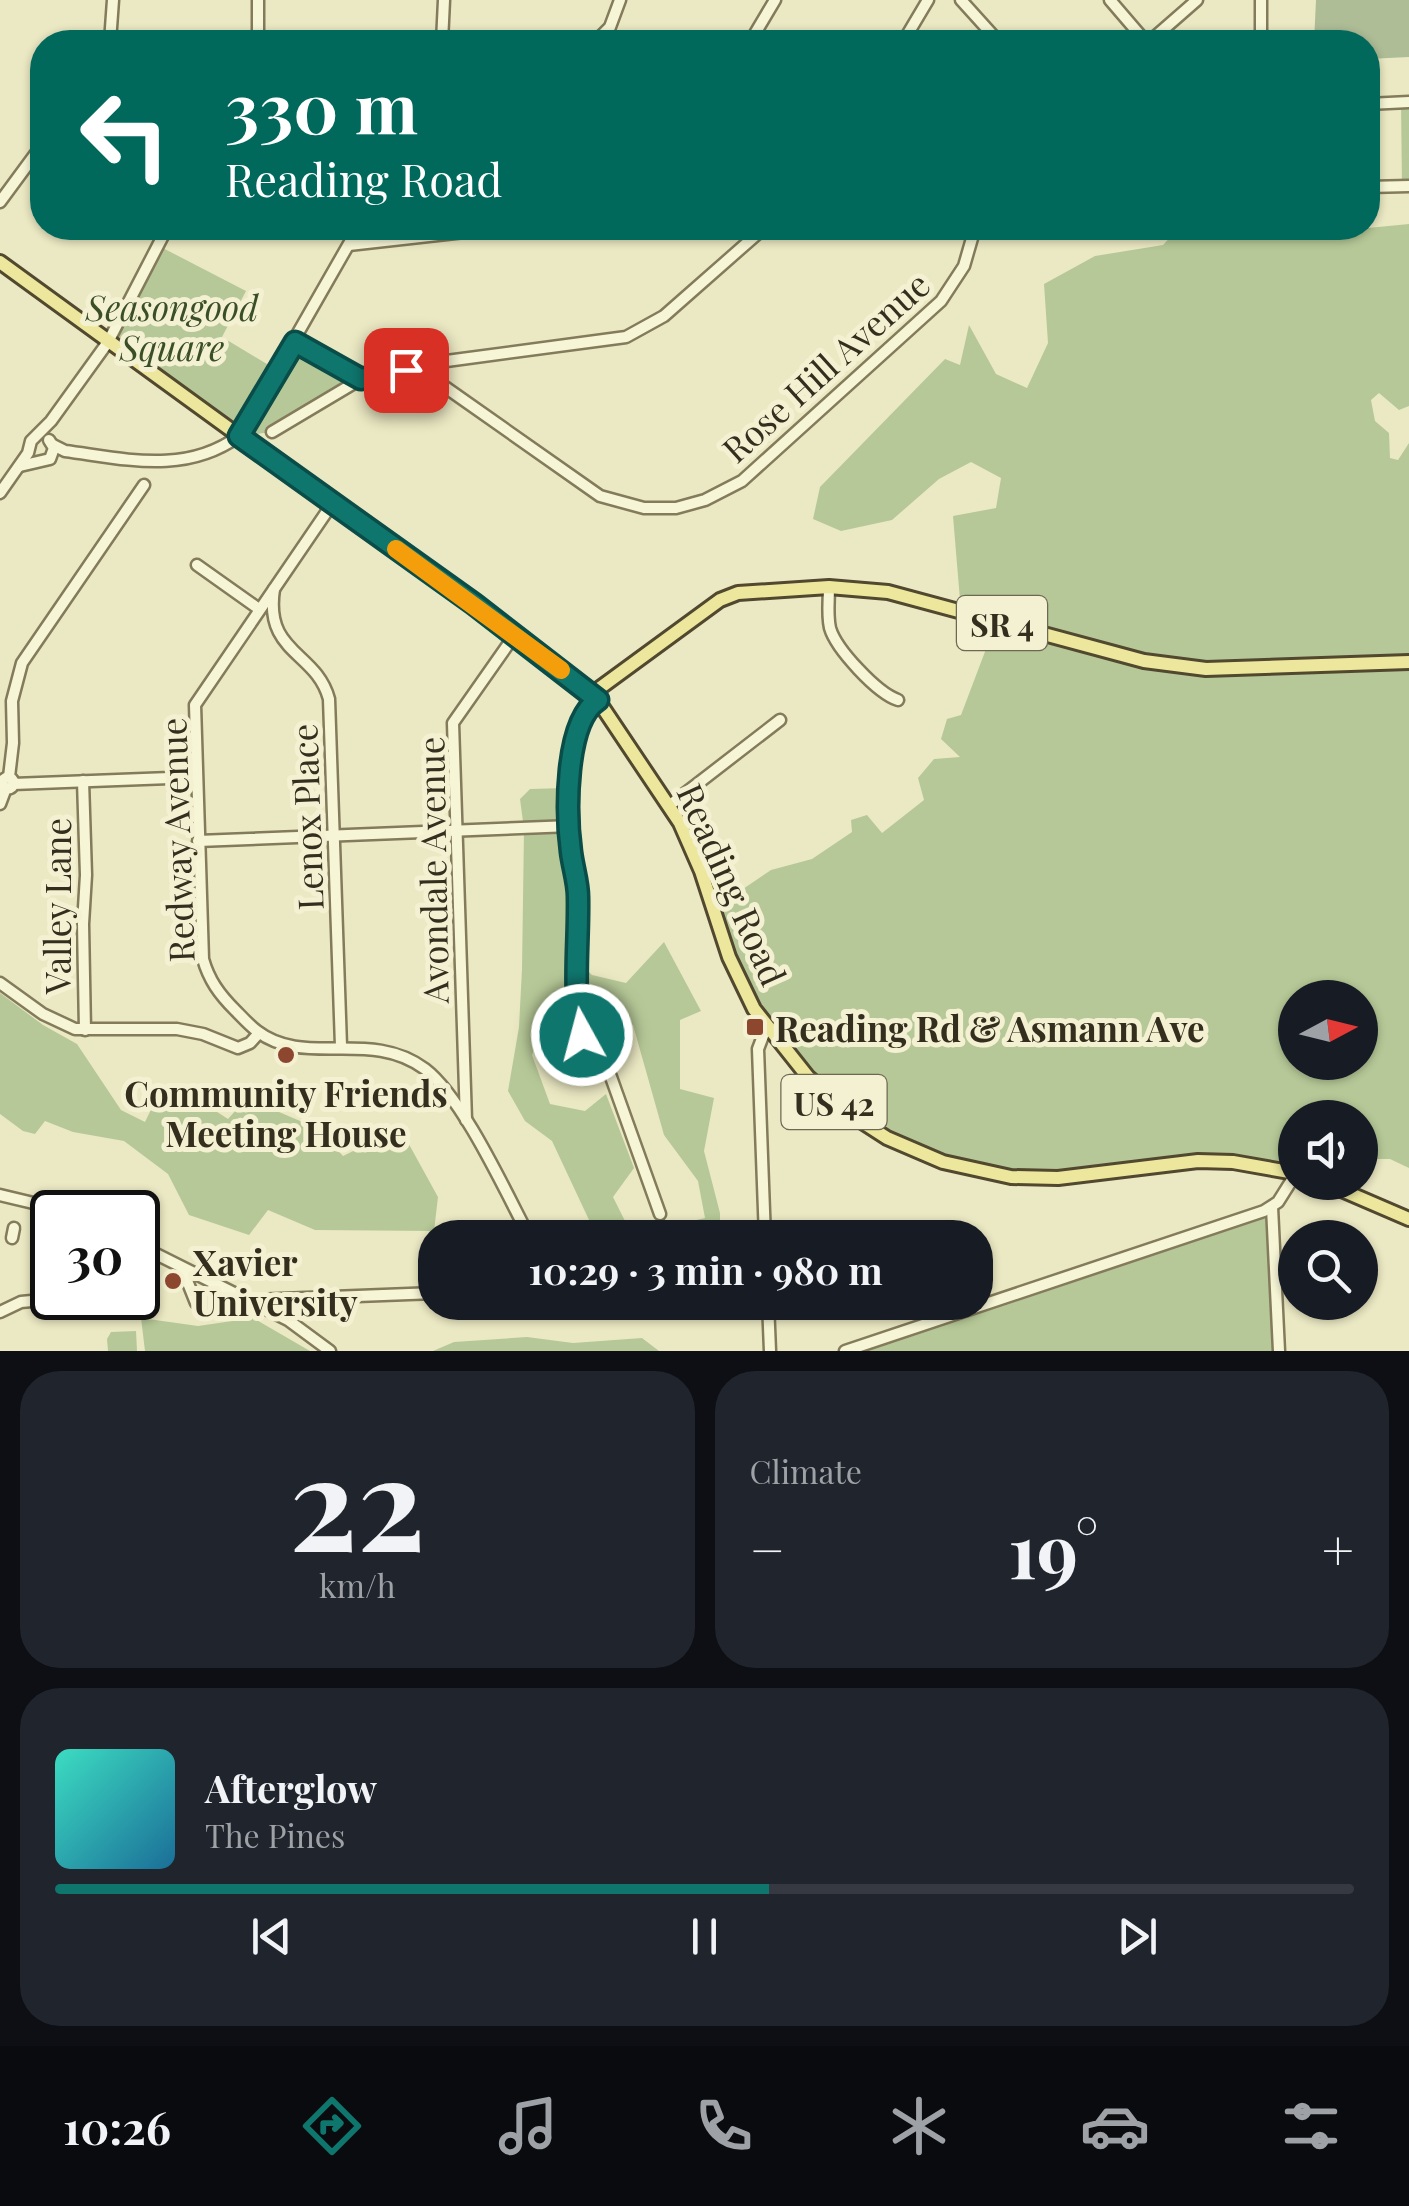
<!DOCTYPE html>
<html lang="en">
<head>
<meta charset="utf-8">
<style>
  body { margin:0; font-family:"Playfair Display",serif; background:#20242c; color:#f1f3f6; height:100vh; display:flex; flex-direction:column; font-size:38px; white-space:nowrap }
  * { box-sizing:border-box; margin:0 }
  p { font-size:32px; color:#9ea1a6 }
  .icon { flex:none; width:55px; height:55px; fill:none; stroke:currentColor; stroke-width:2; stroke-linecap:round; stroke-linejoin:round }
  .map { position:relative; height:1351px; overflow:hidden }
  .sheet { display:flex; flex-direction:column; gap:20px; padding:20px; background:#0d0f14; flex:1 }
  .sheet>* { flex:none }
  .hud { position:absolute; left:30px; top:30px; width:1350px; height:210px; border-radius:40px; box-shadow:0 2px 8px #0004; background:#00695c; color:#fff; overflow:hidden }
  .needle { width:65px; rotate:83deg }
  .buttons { position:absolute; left:1278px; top:980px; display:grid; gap:20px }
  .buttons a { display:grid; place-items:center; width:100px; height:100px; border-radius:50%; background:#171b24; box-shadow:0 2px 8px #0004; font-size:50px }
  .speed { position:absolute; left:30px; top:1190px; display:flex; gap:20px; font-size:50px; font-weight:700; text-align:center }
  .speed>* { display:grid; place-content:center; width:130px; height:130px; border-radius:50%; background:#171b24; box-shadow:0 2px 8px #0004; line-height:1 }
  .speed .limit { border:5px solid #111; border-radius:15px; background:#fff; color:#111 }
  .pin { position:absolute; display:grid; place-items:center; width:85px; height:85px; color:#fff; margin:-42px; border-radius:20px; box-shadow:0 5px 15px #0006 }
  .me { position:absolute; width:110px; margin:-55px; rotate:353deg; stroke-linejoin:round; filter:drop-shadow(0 0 8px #0008) }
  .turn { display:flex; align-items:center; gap:35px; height:210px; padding:0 30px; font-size:45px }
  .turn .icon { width:130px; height:130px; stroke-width:2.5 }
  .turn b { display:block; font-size:70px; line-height:85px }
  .big { font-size:75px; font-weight:700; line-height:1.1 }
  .sheet .widget { flex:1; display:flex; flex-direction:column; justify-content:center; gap:15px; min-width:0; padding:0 35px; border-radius:40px; background:#20242c }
  .sheet .dial { align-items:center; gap:0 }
  .dial b { font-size:130px; line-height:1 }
  .song { display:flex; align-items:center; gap:30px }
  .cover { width:120px; height:120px; border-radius:15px; background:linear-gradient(135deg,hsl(170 70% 55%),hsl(200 70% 35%)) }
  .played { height:10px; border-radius:5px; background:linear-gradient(90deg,#0f766e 55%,#363941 55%) }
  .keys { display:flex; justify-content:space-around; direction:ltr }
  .heat { display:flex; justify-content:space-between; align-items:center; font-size:55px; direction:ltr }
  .sheet .tiles { flex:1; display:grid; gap:20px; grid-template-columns:1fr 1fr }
  .widget:last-child { grid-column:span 2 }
  .trip { position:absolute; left:418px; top:1220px; width:575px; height:100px; border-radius:40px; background:#171b24; box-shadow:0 2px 8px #0004; font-weight:700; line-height:100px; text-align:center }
  .tab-bar { display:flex; height:160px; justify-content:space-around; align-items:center; background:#090b0e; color:#9ea1a6 }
  .tab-bar .icon { width:70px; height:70px }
  .tab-bar .active { color:#0f766e }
  .tab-bar b { font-size:45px; color:#f1f3f6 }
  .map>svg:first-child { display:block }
  .green { fill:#b6c897; fill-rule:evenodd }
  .cemetery { fill:#aebd96 }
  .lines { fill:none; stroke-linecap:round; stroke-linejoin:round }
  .minor-casing { stroke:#837b5b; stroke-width:15 }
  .major-casing { stroke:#51482f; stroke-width:18 }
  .minor { stroke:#f6f5d5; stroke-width:10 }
  .major { stroke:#ece79d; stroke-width:12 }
  .route-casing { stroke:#0a4d48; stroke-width:25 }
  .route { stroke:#0f766e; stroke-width:18 }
  .slow { stroke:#f59e0b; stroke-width:18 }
  .poi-dot { fill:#8e472f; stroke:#f3f1d2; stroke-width:4 }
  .labels { text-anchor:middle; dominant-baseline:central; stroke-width:10; stroke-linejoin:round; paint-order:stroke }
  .shield { fill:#f3f1d2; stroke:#6d6854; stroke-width:2.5 }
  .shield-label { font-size:32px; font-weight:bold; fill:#342e1e }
  .park-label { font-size:35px; font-style:italic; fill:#3a4f26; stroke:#f3f1d2 }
  .street-label { font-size:35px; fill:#342e1e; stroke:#f3f1d2 }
  .poi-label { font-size:35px; font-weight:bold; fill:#342e1e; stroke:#f3f1d2; text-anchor:start }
</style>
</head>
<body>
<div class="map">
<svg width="1409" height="1351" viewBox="0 0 1409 1351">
  <rect width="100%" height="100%" fill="#ebe9c3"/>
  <g class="green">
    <path d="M1401 102H1409V186H1402Z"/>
    <path d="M1409 224V406L1399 410 1379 393 1371 400 1375 421 1389 433 1390 458 1398 460 1409 443V1168L1390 1159H1360V1118H1295V1173L1233 1162 1034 1178 923 1154 856 1118 767 1028 712 910 771 870 812 859 852 832 851 820 867 815 882 833 924 800 918 778 934 759 960 757 941 739 947 719 961 715 1000 612 960 600 953 516 996 508 1001 478 971 462 939 479 892 520 841 531 813 519 820 487 945 359 960 365 969 325 996 374 1027 388 1048 343 1044 284 1095 256 1163 245 1179 228H1368ZM1295 998H1360V1062H1295Z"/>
    <path d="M157 245 246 291 222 337 277 370 295 342 361 379 272 432 239 436 108 342Z"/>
    <path d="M566 788 561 839 569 888 568 953 592 975 626 983 664 942 701 1011 680 1020V1089L714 1098 704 1151 720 1213V1237H597L552 1141 525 1121 508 1091 519 1027 522 969 524 829 520 799 530 789ZM555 999H575L633 1025 664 1135 698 1181 705 1218 658 1229H629L613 1197 634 1168 606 1094 585 1111 550 1104 532 1055Z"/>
    <path d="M0 993 43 1025 77 1044 121 1110 145 1122 161 1089 218 1087 211 1108 228 1119 245 1100 269 1097 279 1112 319 1129 343 1156 400 1128 438 1197 434 1231 315 1230 268 1210 249 1235 189 1215 168 1174 124 1141 73 1132 45 1121 35 1134 23 1131 0 1114Z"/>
    <path d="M1272 1207 1279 1351H845Z"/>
    <path d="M141 1318 198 1326 253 1318 310 1351H145Z"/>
    <path d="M136 1331 137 1351H108L107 1339 111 1332Z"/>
    <path d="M527 1337 573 1343 642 1338 659 1351H433L454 1342Z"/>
  </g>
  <path class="cemetery" d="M1316 0H1409V57L1368 59V42H1314Z"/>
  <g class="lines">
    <g class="minor-casing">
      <g id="minor">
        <path d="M258 0V42"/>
        <path d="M961 0 999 42"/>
        <path d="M1110 0 1146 42"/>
        <path d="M110 42 113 0"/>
        <path d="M442 42 444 0"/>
        <path d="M595 42 610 27 620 0"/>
        <path d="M750 42 775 0"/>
        <path d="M903 42 928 0"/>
        <path d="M1149 42 1197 0"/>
        <path d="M1261 42V0"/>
        <path d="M1368 104 1409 102"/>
        <path d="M1368 187 1409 186"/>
        <path d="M0 202 42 145"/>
        <path d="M349 245 500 228"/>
        <path d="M295 342 361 379 439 362 626 337 664 316 764 228"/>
        <path d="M418 368 600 496 644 508H676L705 500 742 481 941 301 964 266 975 228"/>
        <path d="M272 432 361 379"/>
        <path d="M53 445 65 451C126 459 185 475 239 436L358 228"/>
        <path d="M20 466 50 459 54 448 49 440"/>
        <path d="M0 493 28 453 31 441 51 421 108 342 167 228"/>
        <path d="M332 504 195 705 203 959C209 980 219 994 235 1010 242 1017 249 1025 257 1031 305 1068 370 1028 425 1069 463 1098 506 1193 530 1238"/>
        <path d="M197 565 259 609"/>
        <path d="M829 587C829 600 827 615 830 628 836 649 877 693 898 700"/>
        <path d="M274 589C264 654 316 651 329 699L341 1046"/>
        <path d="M598 700 581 719 571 757V844L579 894 575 999 582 1035 598 1052 611 1077 660 1214"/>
        <path d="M9 777 13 743 12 701 22 663 144 485"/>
        <circle cx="8" cy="783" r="5.5"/>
        <path d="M83 781 86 875 83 924 85 1030"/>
        <path d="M13 784 196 777"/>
        <path d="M0 804 6 788"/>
        <path d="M670 805 780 720"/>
        <path d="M198 841 571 826"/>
        <path d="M0 983 43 1014 75 1029H177L203 1034 238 1048 250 1043 259 1033"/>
        <path d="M466 1120 453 723 514 636"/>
        <path d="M0 1195 71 1212"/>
        <path d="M1272 1207 1279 1351"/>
        <path d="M12 1238 14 1228"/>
        <path d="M765 1238 758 1049 766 1028"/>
        <path d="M138 1245 288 1320 330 1351"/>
        <path d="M182 1268 196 1303"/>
        <path d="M253 1300 435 1293"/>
        <path d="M768 1302 770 1351"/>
        <path d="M0 1312 21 1302 42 1300 52 1294"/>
        <path d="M845 1351 1264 1211 1278 1202 1295 1175"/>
      </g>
    </g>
    <g class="major-casing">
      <g id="major">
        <path d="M0 262 593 693 680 823 701 871 729 957 754 1009 808 1077 856 1118 887 1138 943 1162 1011 1177 1058 1178 1198 1161 1233 1162 1295 1173"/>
        <path d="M593 693 720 600 738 593 829 587 888 592 1144 661 1206 669 1409 662"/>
        <path d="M1323 1182 1409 1219"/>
      </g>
    </g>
    <use href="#minor" class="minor"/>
    <use href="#major" class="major"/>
  </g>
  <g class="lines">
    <g class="route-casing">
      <path id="route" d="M406 370 361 379 295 342 239 436 474 604 598 700C564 722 566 815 571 852 573 868 578 882 578 897 579 944 572 989 582 1035"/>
    </g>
    <use href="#route" class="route"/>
    <path class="slow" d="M396 549 561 670"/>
  </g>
  <g class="poi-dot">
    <rect x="745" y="1017" width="20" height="20" rx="5"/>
    <circle cx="286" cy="1055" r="10"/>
    <circle cx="173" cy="1281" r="10"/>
  </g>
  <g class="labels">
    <g class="shield">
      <rect x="957" y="596" width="90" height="54" rx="8"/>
      <rect x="781.5" y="1075" width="105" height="54" rx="8"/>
    </g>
    <g class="shield-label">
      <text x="1002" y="623">SR 4</text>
      <text x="834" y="1102">US 42</text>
    </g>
    <g class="park-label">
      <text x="172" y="306">Seasongood<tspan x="172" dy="40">Square</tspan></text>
    </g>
    <g class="street-label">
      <text transform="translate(825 366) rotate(-42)">Rose Hill Avenue</text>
      <text transform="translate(306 817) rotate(-92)">Lenox Place</text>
      <text transform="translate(176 840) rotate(-92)">Redway Avenue</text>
      <text transform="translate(432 870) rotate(-91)">Avondale Avenue</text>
      <text transform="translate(733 884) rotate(66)">Reading Road</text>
      <text transform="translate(56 906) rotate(-90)">Valley Lane</text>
    </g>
    <g class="poi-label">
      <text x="775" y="1027">Reading Rd &amp; Asmann Ave</text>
      <text x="286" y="1092" text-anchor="middle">Community Friends<tspan x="286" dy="40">Meeting House</tspan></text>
      <text x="193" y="1261">Xavier<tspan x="193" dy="40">University</tspan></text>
    </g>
  </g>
</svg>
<div class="buttons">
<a><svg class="needle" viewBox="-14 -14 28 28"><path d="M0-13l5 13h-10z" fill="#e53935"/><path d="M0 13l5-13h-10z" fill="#9ea1a6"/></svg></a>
<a><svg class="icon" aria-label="sound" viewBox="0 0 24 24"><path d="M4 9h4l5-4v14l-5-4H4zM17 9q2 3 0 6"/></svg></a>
<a><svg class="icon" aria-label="search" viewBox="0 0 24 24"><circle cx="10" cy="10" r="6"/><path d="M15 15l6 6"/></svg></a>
</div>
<div class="speed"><div class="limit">30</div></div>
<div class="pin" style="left:406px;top:370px;background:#d93025"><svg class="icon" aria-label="arrive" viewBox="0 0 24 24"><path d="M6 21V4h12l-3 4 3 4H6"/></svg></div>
<svg class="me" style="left:582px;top:1035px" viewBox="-20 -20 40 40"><circle r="17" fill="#0f766e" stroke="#fff" stroke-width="3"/><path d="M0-11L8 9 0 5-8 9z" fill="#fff"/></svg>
<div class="trip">10:29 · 3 min · 980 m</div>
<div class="hud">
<div class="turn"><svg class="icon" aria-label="left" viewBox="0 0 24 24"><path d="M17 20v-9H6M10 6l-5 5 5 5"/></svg><div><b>330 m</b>Reading Road</div></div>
</div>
</div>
<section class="sheet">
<div class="tiles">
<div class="widget dial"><b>22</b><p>km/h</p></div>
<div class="widget"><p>Climate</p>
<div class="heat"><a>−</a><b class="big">19°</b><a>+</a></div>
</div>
<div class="widget">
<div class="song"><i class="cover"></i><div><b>Afterglow</b><p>The Pines</p></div></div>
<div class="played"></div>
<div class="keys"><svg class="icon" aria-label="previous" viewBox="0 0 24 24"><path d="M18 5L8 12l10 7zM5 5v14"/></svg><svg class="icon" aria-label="pause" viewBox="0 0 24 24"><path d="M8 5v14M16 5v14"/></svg><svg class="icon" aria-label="next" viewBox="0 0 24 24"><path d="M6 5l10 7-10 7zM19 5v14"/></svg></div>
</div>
</div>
</section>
<nav class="tab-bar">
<b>10:26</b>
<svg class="icon active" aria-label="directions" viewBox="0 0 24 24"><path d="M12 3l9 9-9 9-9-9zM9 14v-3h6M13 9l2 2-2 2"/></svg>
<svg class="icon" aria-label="music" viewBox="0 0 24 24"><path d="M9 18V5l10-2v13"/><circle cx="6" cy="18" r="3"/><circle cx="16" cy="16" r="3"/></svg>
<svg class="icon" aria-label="phone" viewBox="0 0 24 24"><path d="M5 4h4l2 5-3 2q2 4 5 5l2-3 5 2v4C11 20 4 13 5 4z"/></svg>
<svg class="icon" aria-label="climate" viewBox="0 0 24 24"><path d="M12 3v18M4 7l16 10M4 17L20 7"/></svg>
<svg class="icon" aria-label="car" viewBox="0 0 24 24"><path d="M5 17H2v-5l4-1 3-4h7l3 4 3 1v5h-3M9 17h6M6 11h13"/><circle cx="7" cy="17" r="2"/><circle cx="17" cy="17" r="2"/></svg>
<svg class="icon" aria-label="filters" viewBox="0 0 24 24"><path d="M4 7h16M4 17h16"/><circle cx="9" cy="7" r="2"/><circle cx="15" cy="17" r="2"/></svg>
</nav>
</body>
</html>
